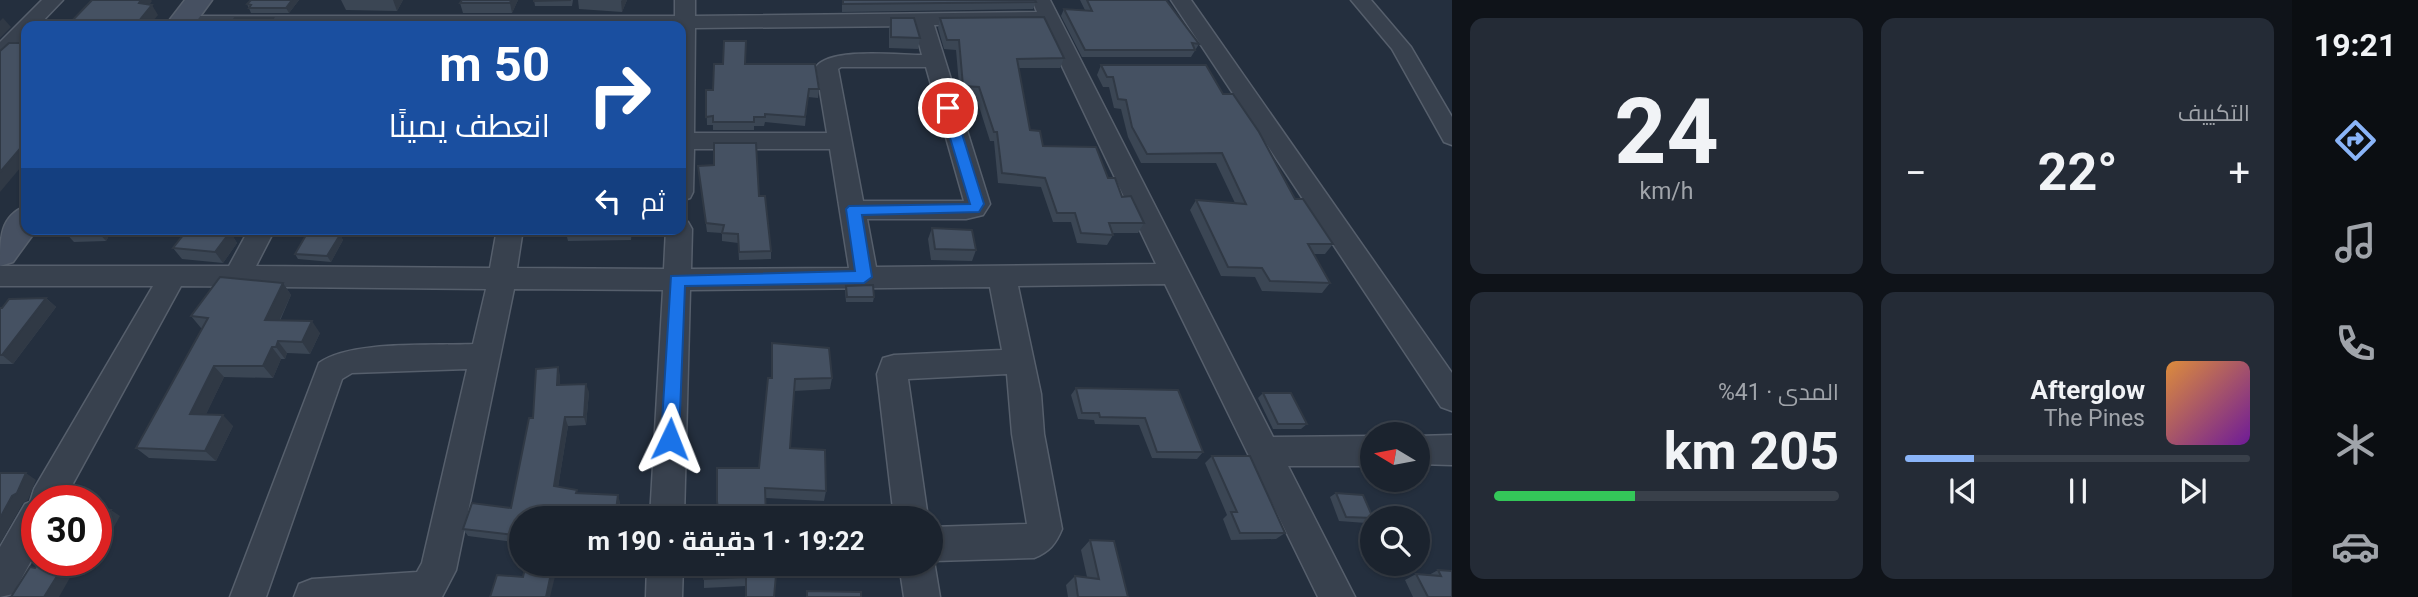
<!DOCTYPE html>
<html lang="ar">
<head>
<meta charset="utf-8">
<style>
  body { margin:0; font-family:Roboto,Cairo,sans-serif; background:#242b36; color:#f1f3f6; direction:rtl; height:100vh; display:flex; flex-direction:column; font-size:26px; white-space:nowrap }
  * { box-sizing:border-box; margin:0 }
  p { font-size:23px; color:#a0a4aa }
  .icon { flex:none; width:38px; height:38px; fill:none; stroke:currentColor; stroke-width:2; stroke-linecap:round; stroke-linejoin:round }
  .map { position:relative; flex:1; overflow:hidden; direction:ltr }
  .panel { display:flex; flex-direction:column; gap:18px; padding:18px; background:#0f1319; width:840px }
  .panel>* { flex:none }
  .banner { position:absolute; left:21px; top:21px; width:665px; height:214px; border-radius:14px; box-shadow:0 2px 5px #0004,0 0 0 2px #39404a; direction:rtl; background:#1a4fa0; color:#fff; overflow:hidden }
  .needle { width:46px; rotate:280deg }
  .buttons { position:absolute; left:1360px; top:422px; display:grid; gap:14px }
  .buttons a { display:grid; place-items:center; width:70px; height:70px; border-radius:50%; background:#1b232e; box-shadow:0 2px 5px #0004,0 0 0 2px #39404a; font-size:35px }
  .speed { position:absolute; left:21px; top:485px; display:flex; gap:14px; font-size:35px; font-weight:700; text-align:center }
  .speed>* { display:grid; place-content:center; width:91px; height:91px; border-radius:50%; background:#1b232e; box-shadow:0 2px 5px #0004,0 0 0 2px #39404a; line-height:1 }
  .speed .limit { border:10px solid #d22; background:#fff; color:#111 }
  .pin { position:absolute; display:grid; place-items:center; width:60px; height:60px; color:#fff; margin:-30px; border:4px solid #fff; border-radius:50%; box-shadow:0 2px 7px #0007 }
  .me { position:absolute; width:77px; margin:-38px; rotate:2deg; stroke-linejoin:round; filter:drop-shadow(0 0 5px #0008) }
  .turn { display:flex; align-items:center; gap:24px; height:147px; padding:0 21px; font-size:32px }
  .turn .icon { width:91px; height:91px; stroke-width:2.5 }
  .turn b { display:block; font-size:49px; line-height:60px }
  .then { display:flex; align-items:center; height:66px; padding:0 21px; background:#0003; gap:14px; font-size:26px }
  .big { font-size:52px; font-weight:700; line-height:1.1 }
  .panel .card { flex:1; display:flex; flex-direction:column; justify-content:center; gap:10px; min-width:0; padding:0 24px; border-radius:14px; background:#242b36 }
  .panel .dial { align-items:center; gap:0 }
  .dial b { font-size:91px; line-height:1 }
  .song { display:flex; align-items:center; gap:21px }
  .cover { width:84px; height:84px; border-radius:10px; background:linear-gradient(135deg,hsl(30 70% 55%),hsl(280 70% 35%)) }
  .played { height:7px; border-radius:4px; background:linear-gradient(90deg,#8ab4f8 20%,#39404a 20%) }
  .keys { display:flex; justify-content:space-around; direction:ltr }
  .heat { display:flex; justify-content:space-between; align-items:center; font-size:38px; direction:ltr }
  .charge { height:10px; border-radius:5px; background:linear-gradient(90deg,#34c759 41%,#39404a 0) }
  .panel .tiles { flex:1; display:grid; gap:18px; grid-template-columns:repeat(2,1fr) }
  .trip { position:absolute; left:509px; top:506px; width:434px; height:70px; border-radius:35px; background:#1b232e; box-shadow:0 2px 5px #0004,0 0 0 2px #39404a; font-weight:700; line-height:70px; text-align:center; direction:rtl }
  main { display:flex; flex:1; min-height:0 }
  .dock { display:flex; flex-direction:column; width:126px; justify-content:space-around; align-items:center; background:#0b0e12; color:#a0a4aa }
  .dock .icon { width:49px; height:49px }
  .dock .active { color:#8ab4f8 }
  .dock b { font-size:32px; color:#f1f3f6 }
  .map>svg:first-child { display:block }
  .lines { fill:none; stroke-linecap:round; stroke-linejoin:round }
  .street-casing { stroke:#565f6c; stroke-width:3 }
  .secondary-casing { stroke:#565f6c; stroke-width:3 }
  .street { fill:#38414e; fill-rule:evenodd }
  .secondary { fill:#465061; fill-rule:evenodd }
  .wall { fill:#3b4654 }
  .shaded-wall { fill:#303945 }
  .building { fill:#455162; stroke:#303945; stroke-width:2 }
  .route { fill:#1a73e8; stroke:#114b97; stroke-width:2 }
</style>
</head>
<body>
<main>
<nav class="dock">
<b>19:21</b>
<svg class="icon active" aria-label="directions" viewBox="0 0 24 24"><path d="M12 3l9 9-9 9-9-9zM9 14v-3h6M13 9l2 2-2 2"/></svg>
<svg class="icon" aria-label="music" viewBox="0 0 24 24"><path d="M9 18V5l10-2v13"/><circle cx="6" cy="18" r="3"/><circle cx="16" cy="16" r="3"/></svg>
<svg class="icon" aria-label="phone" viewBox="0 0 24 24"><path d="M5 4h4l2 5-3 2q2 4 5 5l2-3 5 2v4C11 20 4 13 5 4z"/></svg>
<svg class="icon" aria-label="climate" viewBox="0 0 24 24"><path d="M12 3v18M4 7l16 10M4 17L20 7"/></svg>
<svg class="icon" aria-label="car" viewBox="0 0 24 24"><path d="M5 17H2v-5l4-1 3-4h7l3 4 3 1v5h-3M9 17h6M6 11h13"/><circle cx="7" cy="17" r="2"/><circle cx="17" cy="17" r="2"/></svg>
</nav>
<section class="panel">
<div class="tiles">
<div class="card"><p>التكييف</p>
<div class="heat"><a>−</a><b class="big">22°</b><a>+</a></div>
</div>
<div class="card dial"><b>24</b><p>km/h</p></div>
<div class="card">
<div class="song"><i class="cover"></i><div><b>Afterglow</b><p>The Pines</p></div></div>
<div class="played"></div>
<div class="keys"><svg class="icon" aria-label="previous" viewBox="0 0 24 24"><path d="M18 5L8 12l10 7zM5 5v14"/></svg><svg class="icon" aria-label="pause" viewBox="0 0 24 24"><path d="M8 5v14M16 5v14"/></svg><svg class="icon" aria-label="next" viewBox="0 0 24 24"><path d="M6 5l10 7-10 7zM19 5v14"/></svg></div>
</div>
<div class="card"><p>المدى · 41%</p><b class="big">205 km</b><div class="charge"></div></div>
</div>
</section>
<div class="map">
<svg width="1452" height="597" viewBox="0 0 1452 597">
  <rect width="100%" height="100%" fill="#242f3e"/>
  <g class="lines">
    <g class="street-casing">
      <g id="street">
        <path d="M42 0H63L38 26H26V39L7 58 0 60V42Z"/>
        <path d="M675 0H695V16L1037 12 1032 0H1050L1273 437 1372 436V466H1288L1355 597H1318L1165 284 1018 286 1041 394 1044 434 1062 529C1056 544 1049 552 1034 558L934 561 940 597H904L899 564H931V527L1027 524 1012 434 1007 374 908 379 928 518H894L877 374 883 358 894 355 1002 350 990 287 690 290 684 518H650L663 290 514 289 456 570 442 597H294L299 584 312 579 417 572 422 563 467 369 352 373 342 379 266 597H230L319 363C350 340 433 346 473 344L486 289 181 286 64 500H37V550L13 594 0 597V547L25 504 30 502 34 489 153 286H0V266H229L249 229H275L256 266 490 268 497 229H523L517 268 664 269 666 229H681V220L688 222 692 229 691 269 849 268 830 149H694L693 192 690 198 681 201V26H184L177 24 174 20 177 16H675ZM1042 24 1156 264 876 267 867 219H966L983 215 990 204 934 25ZM914 26 922 55C898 55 830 47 816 67L827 133H694L695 28ZM841 67H926L964 201H863L838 69Z"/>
        <path d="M1171 0H1191L1452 373V411L1441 407Z"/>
        <path d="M1351 0H1371L1411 47 1452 117V145L1444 142 1392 49Z"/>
        <path d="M1452 435V465L1418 464V436Z"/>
        <path d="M647 564H683L682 597H646Z"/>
      </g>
    </g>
    <g class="secondary-casing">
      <g id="secondary">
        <path d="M185 0H212L193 26H165Z"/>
        <path d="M26 206V229H37L13 262 0 266C0 238 0 216 26 206Z"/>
      </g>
    </g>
    <use href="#street" class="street"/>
    <use href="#secondary" class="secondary"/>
  </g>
  <g class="wall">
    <path d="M251 0H299L289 13H251L247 4Z"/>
    <path d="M341 0H403L397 11 346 10Z"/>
    <path d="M518 0 512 13H463L460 3Z"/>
    <path d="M534 0H573L572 6H535Z"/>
    <path d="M578 0H627L622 12 579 9Z"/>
    <path d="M842 0H1035L1036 2 1033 9 842 12Z"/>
    <path d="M1080 0H1166L1199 44 1191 57H1082L1061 16 1064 9 1085 10Z"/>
    <path d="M891 18 920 38 918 49 889 48V29Z"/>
    <path d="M940 18 1064 58 1060 68H1018L1030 130 1043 146 1108 178 1144 223 1138 233H1112L1113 235 1107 245 1077 243 1071 222H1053L1041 187 998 183 994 141H990L976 97 960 96 956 50 944 49 938 28Z"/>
    <path d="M745 64 819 89 818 98 808 97 805 126 765 122 764 126H754V130H713V125H707L706 90H713Z"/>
    <path d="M1101 65 1223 94 1295 199 1333 244 1325 254H1313L1330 283 1322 293 1262 291 1255 277 1221 276 1190 210 1196 200 1235 203 1216 163H1141L1128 137 1121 109 1114 108 1109 87H1103L1097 75Z"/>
    <path d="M698 166 759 196 771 251V259L739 260 738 243 722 241V233L707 232Z"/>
    <path d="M932 228 976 250 972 261 931 260 928 239Z"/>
    <path d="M65 229H113L106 241 74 242 64 231Z"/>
    <path d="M565 229H632L631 240 568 241Z"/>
    <path d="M230 232 237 243 223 263 182 259 173 248Z"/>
    <path d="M340 235 343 240 331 262 298 259 295 254Z"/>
    <path d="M283 283 291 295 280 321 320 333 310 354 287 353 285 359H281L273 378 224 377 206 414 233 426 216 461 149 458 136 448 203 328H201L191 316Z"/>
    <path d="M846 286 874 297 873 302H846L845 291Z"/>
    <path d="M46 298 56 307 13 364H0V308Z"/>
    <path d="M772 343 832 378 830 389 794 391 790 448 826 491 824 501 766 498V518H718L717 501 759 468 771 378Z"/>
    <path d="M560 375V385L589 392 586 425 568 426 558 487 578 493 620 502 619 510 640 512 642 518H522V543L468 536 463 529 511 508 533 418Z"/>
    <path d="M1076 388 1178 390 1203 452 1197 459 1152 458 1139 425 1095 424 1094 420 1078 419 1071 395Z"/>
    <path d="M1263 393 1307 424 1301 429H1273L1258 398Z"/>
    <path d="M1212 456 1285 533 1276 539 1231 540 1223 519 1227 515 1205 463Z"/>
    <path d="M1336 493 1372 518V519L1366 523 1339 521 1330 497Z"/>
    <path d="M1090 540 1128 597H1068L1066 585 1075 576 1087 577 1081 550Z"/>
    <path d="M704 564H777L746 586 704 588Z"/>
    <path d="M1438 570 1452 597H1413L1405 580 1416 574 1429 575Z"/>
  </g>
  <g class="shaded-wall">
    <path d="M141 0H151L152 1 144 13 139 3Z"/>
    <path d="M292 0H299L289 13 286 8Z"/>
    <path d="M393 0H403L397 11Z"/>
    <path d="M511 0H518L512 13 510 3Z"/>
    <path d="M622 0H627L622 12 621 1Z"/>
    <path d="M152 5 158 15 149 26H135Z"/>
    <path d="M3 18 11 27 0 38V21Z"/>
    <path d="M273 18 277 26H267Z"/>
    <path d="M24 144 26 146V161L0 192V172Z"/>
    <path d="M97 229H113L106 241 96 230Z"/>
    <path d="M230 232 237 243 223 263 215 252Z"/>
    <path d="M340 235 343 240 331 262 327 256Z"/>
    <path d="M283 283 291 295 274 332 265 320Z"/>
    <path d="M46 298 56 307 13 364 2 355Z"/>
    <path d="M312 321 320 333 310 354 302 342Z"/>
    <path d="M278 341 287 353 285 359 276 347Z"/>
    <path d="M272 347 281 359 273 378 263 366Z"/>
    <path d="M214 366 224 377 201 425 190 414Z"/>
    <path d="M558 367 560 375V393L557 385Z"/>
    <path d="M586 384 589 392 586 425 584 417Z"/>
    <path d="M223 415 233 426 216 461 205 451Z"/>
    <path d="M565 417 568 426 557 494 554 486Z"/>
    <path d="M26 473 36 480 28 500 23 503 0 544V518Z"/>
    <path d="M618 495 620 502 618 517 616 510Z"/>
    <path d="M111 510 120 516 104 545 96 540V535Z"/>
    <path d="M67 560H80L59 597H44Z"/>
    <path d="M553 564H558L550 597H546Z"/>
  </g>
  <g class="building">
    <path d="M92 0H141L139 3 152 5 135 26H67Z"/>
    <path d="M251 0H292L286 8H249L251 5 247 4Z"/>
    <path d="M462 0H511L510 3H460Z"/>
    <path d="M534 0H571L534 1Z"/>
    <path d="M843 0H1035L1036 2 843 4Z"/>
    <path d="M1087 0H1166L1199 44 1192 43 1195 50H1085L1064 9 1092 11Z"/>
    <path d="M1044 17 1064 58 1017 59 1030 130 1040 131 1043 146 1096 147 1108 178H1115L1122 197 1131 196 1144 223H1109L1113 235 1081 233 1075 213H1057L1045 178 1002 173 997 132H994L979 87 963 86 959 40H947L940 18Z"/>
    <path d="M235 18H273L267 26H229Z"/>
    <path d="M891 18H914L920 38 891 37Z"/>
    <path d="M724 41H746L745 64H815L819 89H809L805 117 765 114V117H754V122H713V116L706 117V90H713L714 64H723Z"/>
    <path d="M9 43H26V144H24L0 172V51Z"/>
    <path d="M1101 65H1206L1223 94H1233L1259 132 1295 199H1303L1333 244H1308L1330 283 1270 281 1262 268 1228 267 1196 200 1246 204 1222 153 1147 154 1132 127 1126 100 1118 99 1113 77H1107Z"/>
    <path d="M714 143H756L759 196H765L771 251 739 252 738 234 722 233 724 225 706 223 698 166 714 165Z"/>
    <path d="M932 228 972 230 976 250 935 249Z"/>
    <path d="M65 229H97L96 230 64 231Z"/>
    <path d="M188 229H202L230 232 215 252 173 248Z"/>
    <path d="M309 230 340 235 327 256 295 254Z"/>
    <path d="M220 277 283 283 265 320 312 321 302 342 278 341 276 347H272L263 366H214L190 414 223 415 205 451 136 448 208 318 191 316Z"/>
    <path d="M873 285 874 297H847L846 286Z"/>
    <path d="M46 298 2 355H0V308H2L9 299Z"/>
    <path d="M772 343 829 348 832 378 795 379 790 448 825 450 826 491 765 488 766 518H719L717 501V468H759L768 378H772Z"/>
    <path d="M558 367 557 385 586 384 584 417H565L554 486 577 490 576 493 618 495 616 510 640 512V518H522V536L463 529 472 503 511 508 529 418H533L536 369Z"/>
    <path d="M1076 388 1178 390 1203 452H1157L1145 418 1100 417 1099 413H1082Z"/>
    <path d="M1263 393H1291L1307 424H1278Z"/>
    <path d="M1212 456H1250L1285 533H1240L1231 512H1237Z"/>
    <path d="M0 473H26L17 493 12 496 0 518Z"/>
    <path d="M1336 493 1363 495 1373 518 1346 517Z"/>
    <path d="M96 509 111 510 96 535Z"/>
    <path d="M1090 540 1114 541 1128 597H1078L1075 576 1099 579Z"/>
    <path d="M40 560H67L44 597H11L30 567 35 568Z"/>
    <path d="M526 564H553L546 597H490L497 575 523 577Z"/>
    <path d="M704 564H777L774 597H746V577L704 579Z"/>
    <path d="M1438 570 1452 571V597H1428L1416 574 1441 576Z"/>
    <path d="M807 591 861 592V597H807Z"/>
  </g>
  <path class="route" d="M948 104 954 108 984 204 979 212 862 215 872 277 864 283 685 286 679 439 677 444 670 447 664 444 661 439 671 276 855 271 846 209 849 206 970 204 941 108Z"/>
</svg>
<div class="buttons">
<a><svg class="needle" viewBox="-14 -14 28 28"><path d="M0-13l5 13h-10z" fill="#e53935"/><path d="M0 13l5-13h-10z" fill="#a0a4aa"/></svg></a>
<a><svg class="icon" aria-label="search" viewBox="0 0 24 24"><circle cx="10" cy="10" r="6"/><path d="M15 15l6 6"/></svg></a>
</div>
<div class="speed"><div class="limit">30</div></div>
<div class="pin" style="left:948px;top:108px;background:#d93025"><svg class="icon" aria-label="arrive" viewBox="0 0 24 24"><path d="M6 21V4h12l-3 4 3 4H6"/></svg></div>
<svg class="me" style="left:670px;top:439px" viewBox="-20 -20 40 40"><path d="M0-17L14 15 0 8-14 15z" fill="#1a73e8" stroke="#fff" stroke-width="4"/></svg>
<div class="trip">19:22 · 1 دقيقة · 190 m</div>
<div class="banner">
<div class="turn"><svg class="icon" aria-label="right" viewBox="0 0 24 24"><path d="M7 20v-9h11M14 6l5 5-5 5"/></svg><div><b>50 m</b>انعطف يمينًا</div></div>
<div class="then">ثم<svg class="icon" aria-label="left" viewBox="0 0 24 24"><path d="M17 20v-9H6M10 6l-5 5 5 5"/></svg></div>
</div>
</div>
</main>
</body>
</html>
